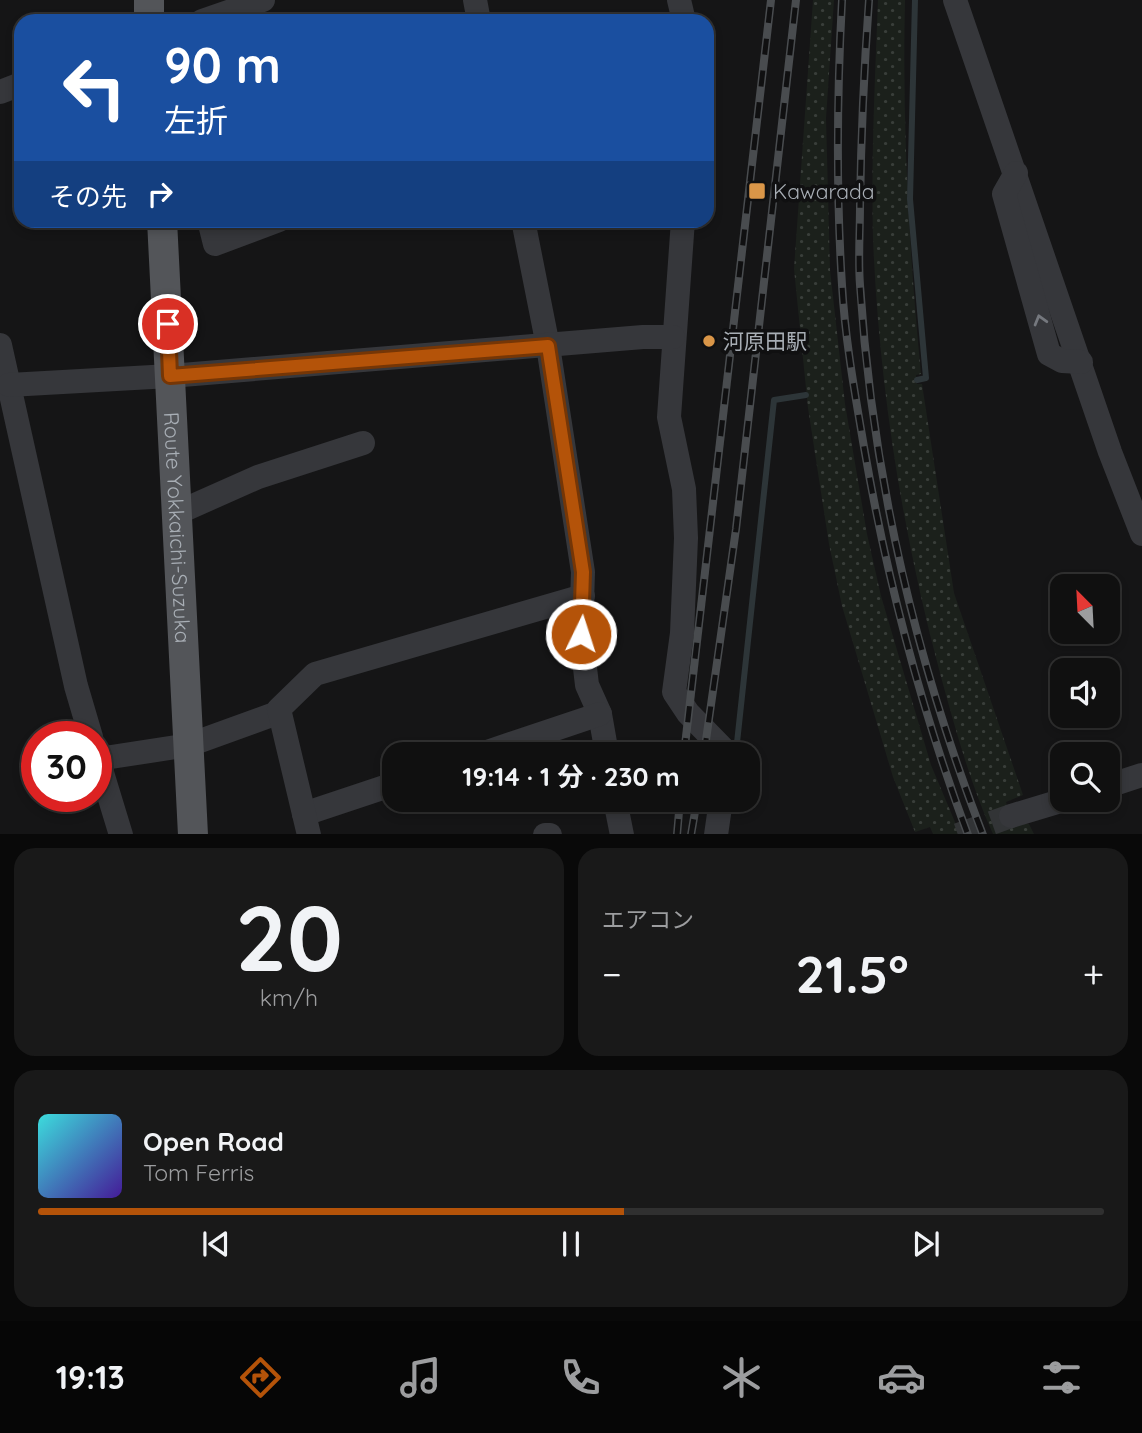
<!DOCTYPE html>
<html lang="ja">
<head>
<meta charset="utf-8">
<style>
  body { margin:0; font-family:Quicksand,"Noto Sans JP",sans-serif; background:#191919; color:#f1f3f6; height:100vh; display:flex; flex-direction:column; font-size:26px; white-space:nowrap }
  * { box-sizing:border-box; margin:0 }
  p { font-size:23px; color:#9c9d9f }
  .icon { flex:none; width:38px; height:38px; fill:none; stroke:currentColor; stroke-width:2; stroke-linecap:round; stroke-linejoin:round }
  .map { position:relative; height:834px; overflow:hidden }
  .sheet { display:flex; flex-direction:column; gap:14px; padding:14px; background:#090909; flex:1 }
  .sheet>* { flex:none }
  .banner { position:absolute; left:14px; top:14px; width:700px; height:214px; border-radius:21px; box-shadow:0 4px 10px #0003,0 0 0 2px #303030; background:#1a4fa0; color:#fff; overflow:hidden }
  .needle { width:46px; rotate:336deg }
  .fabs { position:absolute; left:1050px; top:574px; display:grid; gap:14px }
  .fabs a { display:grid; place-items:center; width:70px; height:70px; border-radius:14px; background:#101010; box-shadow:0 4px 10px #0003,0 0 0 2px #303030; font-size:35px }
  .speed { position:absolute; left:21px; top:721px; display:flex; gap:14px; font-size:35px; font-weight:700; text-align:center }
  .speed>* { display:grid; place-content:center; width:91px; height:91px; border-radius:50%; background:#101010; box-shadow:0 4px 10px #0003,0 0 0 2px #303030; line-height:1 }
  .speed .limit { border:10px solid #d22; background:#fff; color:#111 }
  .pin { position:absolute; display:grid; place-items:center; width:60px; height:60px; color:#fff; margin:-30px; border:4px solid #fff; border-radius:50%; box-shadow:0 2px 7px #0007 }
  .me { position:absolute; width:77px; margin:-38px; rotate:4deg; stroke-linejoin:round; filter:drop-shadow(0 0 5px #0008) }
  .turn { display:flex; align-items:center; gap:24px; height:147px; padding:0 35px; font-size:32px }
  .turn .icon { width:91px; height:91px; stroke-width:2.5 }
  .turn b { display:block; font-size:49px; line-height:60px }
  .then { display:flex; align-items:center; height:66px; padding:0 35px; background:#0003; gap:14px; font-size:26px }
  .big { font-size:52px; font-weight:700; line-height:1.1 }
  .sheet .widget { flex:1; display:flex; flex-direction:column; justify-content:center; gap:10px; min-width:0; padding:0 24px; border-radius:21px; background:#191919 }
  .sheet .dial { align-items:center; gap:0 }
  .dial b { font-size:91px; line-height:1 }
  .song { display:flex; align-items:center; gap:21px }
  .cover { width:84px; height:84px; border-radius:10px; background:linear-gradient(135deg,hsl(180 70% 55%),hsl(260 70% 35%)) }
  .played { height:7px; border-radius:4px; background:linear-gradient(90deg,#b45309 55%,#303030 55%) }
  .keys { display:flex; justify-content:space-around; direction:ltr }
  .heat { display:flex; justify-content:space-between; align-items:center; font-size:38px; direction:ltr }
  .sheet .tiles { flex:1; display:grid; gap:14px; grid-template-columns:1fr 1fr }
  .widget:last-child { grid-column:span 2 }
  .trip { position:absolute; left:382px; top:742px; width:378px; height:70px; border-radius:21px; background:#101010; box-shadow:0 4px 10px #0003,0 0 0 2px #303030; font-weight:700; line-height:70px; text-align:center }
  .dock { display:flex; height:112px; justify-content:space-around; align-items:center; background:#060606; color:#9c9d9f }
  .dock .icon { width:49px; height:49px }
  .dock .active { color:#b45309 }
  .dock b { font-size:32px; color:#f1f3f6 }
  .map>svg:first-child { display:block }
  .grass { fill:url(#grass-dots) }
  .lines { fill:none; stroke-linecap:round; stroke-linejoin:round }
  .stream { stroke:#2d3538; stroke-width:6 }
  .minor-tunnel { stroke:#323436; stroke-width:24; stroke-dasharray:24 12; stroke-linecap:butt }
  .minor { stroke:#36373b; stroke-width:24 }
  .major { stroke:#535559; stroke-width:30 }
  .rail-casing { stroke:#494c4f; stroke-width:8 }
  .rail { stroke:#101011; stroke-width:5; stroke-dasharray:16; stroke-linecap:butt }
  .oneway { stroke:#75787e }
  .route-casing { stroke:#753606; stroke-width:18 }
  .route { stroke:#b45309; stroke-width:12 }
  .poi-dot { fill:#da9648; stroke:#101011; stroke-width:2.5 }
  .labels { text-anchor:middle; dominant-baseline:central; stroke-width:7; stroke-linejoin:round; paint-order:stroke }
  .poi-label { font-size:21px; fill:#a8aeb5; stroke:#101011; text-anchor:start }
  .street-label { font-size:21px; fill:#a8aeb5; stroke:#101011 }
</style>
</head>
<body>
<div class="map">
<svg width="1142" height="835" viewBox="0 0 1142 835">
  <defs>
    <pattern id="grass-dots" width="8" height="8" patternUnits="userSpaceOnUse" patternTransform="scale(1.75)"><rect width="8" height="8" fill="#1b201b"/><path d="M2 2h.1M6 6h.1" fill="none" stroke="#393e3a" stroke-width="1.8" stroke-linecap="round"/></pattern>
  </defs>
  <rect width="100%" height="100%" fill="#151516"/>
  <g class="grass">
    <path d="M813 0H834L826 118 830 270 845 404 867 534 881 596 931 765 960 834H933L930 827 915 832 893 777 842 606 829 544 808 408 794 269Z"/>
    <path d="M878 0H905C902 125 909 250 921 374L916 375 917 384H922L954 593 1023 795 1006 802 1013 823 1029 824 1034 834H993C970 783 955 728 940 673 902 532 879 385 873 239 871 159 875 79 878 0Z"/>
  </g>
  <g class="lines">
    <g class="stream">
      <path d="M915 0 910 199 926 378 917 380"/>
      <path d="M736 752 774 400 806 395"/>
    </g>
    <path class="minor-tunnel" d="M958 835 1011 816"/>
    <g class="minor">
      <path d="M475 0 479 21"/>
      <path d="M679 0 684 21"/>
      <path d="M955 0 1110 452 1142 534"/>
      <path d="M202 21 263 0"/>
      <path d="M0 92 21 84"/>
      <path d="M1016 173 1004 194 1049 354 1062 361 1081 362"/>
      <path d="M209 220 215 244 279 220"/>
      <path d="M523 220 548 346 583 572 581 634 587 685 600 714 607 754"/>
      <path d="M683 220 669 417 684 489 686 538 682 633 674 692 688 713 728 754"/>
      <path d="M0 345 76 686 91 737"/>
      <path d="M9 385 170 376 643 337H673"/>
      <path d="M177 513 258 477 363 443"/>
      <path d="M96 753 121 835"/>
      <path d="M481 754 600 714"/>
      <path d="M98 759 189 745 280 712"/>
      <path d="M1108 786 1142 775"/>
      <path d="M615 800 622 835"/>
      <path d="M304 814 394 784"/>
      <path d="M1011 816 1064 800"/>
      <path d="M309 835 279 709 315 674 583 596"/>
      <path d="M545 835H550"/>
      <path d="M716 835 721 800"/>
    </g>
    <g class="major">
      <path d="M149 0V21"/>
      <path id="s1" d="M162 220 193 835"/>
    </g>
    <g class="rail-casing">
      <g id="rail">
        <path d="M842 0C837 95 836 190 842 285 845 339 855 394 864 447 887 580 921 709 968 835"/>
        <path d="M869 0C864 69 861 137 860 206 860 232 858 259 860 285 872 473 915 659 983 835"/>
        <path d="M684 754 771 0"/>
        <path d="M704 754 736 529 796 0"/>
        <path d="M677 835 680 800"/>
        <path d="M691 835 697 800"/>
      </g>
    </g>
    <use href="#rail" class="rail"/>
  </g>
  <defs><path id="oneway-chevron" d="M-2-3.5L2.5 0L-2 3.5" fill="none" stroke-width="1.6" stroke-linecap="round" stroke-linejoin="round" transform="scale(1.75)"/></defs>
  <use class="oneway" href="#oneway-chevron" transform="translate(1040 320) rotate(-106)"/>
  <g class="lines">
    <g class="route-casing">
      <path id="route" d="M168 324 170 376 548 346 583 572 581 634"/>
    </g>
    <use href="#route" class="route"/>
  </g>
  <g class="poi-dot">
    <rect x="748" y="182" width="18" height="18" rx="3.5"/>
    <circle cx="709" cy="341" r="7"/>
  </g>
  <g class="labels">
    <g class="poi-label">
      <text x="773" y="191">Kawarada</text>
      <text x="723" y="341">河原田駅</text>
    </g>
    <g class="street-label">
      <text stroke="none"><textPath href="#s1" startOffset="308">Route Yokkaichi-Suzuka</textPath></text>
    </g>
  </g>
</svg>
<div class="fabs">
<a><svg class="needle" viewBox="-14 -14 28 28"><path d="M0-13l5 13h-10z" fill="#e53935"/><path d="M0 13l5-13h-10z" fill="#9c9d9f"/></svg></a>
<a><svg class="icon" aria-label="sound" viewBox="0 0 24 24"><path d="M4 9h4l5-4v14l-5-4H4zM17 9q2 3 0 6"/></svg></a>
<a><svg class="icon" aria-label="search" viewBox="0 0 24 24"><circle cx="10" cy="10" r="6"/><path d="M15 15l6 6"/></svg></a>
</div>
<div class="speed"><div class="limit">30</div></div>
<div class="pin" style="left:168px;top:324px;background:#d93025"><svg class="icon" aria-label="arrive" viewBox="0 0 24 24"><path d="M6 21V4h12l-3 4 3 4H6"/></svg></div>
<svg class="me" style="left:581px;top:634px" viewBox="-20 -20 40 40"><circle r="17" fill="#b45309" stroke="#fff" stroke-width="3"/><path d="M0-11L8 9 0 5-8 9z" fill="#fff"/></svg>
<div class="trip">19:14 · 1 分 · 230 m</div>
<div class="banner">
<div class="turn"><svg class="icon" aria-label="left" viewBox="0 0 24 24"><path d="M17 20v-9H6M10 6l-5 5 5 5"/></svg><div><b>90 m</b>左折</div></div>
<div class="then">その先<svg class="icon" aria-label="right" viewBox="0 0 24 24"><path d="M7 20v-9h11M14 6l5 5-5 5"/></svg></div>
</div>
</div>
<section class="sheet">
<div class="tiles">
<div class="widget dial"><b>20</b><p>km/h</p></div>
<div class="widget"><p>エアコン</p>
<div class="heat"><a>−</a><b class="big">21.5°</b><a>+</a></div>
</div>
<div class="widget">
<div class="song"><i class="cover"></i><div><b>Open Road</b><p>Tom Ferris</p></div></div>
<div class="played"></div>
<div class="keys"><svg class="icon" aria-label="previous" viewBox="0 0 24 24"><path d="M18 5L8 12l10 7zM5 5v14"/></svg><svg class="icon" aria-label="pause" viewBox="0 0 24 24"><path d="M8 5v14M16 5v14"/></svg><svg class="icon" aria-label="next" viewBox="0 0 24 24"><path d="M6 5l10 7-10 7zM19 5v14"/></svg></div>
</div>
</div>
</section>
<nav class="dock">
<b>19:13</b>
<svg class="icon active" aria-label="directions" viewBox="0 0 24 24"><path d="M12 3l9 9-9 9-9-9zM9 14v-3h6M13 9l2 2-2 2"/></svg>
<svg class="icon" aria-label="music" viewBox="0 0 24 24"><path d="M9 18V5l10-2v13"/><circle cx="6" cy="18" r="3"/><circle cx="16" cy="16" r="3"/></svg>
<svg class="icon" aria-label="phone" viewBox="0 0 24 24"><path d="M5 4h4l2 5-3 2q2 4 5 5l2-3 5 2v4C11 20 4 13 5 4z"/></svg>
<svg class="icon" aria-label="climate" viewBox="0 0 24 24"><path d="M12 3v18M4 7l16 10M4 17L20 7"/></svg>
<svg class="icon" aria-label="car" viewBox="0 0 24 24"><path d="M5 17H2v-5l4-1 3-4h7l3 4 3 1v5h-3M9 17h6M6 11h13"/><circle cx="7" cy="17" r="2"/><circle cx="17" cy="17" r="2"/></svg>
<svg class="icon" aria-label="filters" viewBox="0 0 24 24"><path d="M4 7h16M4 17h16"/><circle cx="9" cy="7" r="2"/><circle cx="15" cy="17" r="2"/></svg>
</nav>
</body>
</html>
